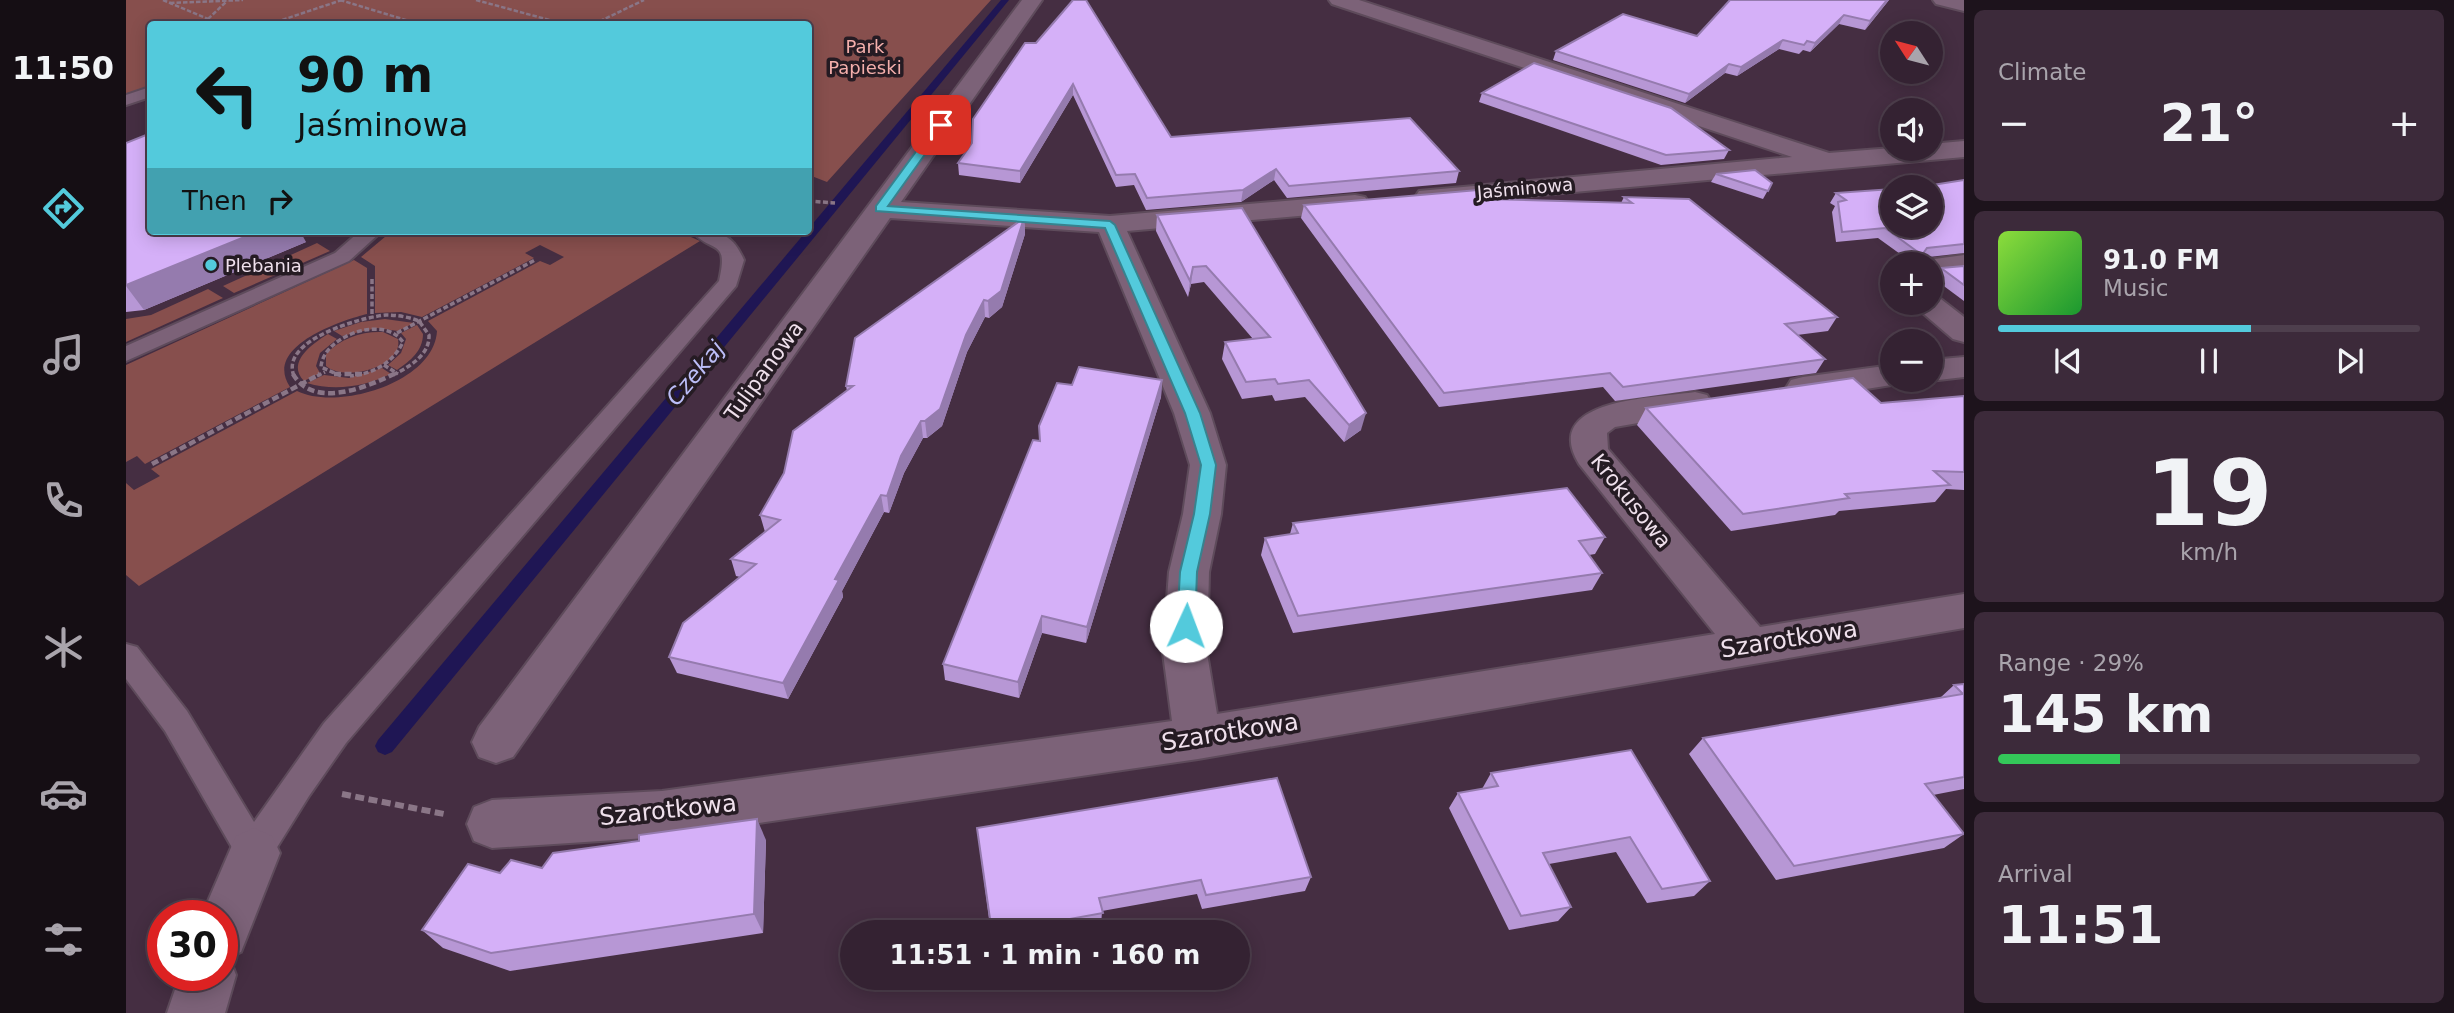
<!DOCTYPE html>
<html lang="en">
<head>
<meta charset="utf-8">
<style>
  body { margin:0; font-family:"DejaVu Sans",sans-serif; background:#3c2a3a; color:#f1f3f6; height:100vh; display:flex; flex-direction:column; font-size:26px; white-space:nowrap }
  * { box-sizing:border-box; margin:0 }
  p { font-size:23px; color:#a9a4ac }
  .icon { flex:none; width:38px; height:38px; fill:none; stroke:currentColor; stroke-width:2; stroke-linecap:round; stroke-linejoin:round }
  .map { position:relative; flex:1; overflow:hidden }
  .details { display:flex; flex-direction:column; gap:10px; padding:10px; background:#1d131c; width:490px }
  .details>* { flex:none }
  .banner { position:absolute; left:21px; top:21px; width:665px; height:214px; border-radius:7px; box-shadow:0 4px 18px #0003,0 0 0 2px #4e3f4d; background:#53cadc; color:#111; overflow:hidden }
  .needle { width:46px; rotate:306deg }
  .tools { position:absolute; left:1754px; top:21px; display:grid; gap:14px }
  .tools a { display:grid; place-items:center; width:63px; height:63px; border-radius:50%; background:#342232; box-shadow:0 4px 18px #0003,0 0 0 2px #4e3f4d; font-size:35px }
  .speed { position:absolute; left:21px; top:900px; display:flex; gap:14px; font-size:35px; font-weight:700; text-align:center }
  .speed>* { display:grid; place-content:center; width:91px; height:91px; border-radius:50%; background:#342232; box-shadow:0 4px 18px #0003,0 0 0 2px #4e3f4d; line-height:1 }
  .speed .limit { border:10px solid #d22; background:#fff; color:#111 }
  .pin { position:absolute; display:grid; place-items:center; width:60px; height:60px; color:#fff; margin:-30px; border-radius:14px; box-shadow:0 4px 10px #0006 }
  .me { position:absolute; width:77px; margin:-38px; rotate:2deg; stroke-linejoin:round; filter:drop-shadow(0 0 5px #0008) }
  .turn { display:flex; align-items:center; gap:24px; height:147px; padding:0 35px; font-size:32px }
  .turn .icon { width:91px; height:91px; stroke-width:2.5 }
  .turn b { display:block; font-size:49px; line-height:60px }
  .then { display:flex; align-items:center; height:66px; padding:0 35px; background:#0003; gap:14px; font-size:26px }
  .big { font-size:52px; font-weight:600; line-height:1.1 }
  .details .card { flex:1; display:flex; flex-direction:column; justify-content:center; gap:10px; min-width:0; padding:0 24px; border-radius:10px; background:#3c2a3a }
  .details .dial { align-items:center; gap:0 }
  .dial b { font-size:91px; line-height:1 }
  .song { display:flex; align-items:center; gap:21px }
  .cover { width:84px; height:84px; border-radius:10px; background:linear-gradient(135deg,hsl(90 70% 55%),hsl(130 70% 35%)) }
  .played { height:7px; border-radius:4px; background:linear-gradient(90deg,#53cadc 60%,#4e3f4d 60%) }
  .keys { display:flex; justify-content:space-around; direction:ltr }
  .heat { display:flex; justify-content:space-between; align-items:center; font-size:38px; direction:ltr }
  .charge { height:10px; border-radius:5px; background:linear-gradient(90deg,#34c759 29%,#4e3f4d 0) }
  .trip { position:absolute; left:714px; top:920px; width:410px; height:70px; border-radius:35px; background:#342232; box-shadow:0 4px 18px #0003,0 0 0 2px #4e3f4d; font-weight:600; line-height:70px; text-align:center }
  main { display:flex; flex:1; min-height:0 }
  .menu { display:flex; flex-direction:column; width:126px; justify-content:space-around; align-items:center; background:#150e14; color:#a9a4ac }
  .menu .icon { width:49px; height:49px }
  .menu .active { color:#53cadc }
  .menu b { font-size:32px; color:#f1f3f6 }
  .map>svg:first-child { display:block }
  .green { fill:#874f4d }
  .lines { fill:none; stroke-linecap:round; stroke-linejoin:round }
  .stream { fill:#1f1654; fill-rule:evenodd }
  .lane-casing { stroke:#5e4b5b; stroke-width:4 }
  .street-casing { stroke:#5e4b5b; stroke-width:4 }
  .path-far3 { stroke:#8a7687; stroke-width:2.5; stroke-dasharray:4.5 2; stroke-linecap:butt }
  .path-far2 { stroke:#8a7687; stroke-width:3.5; stroke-dasharray:5 2.5; stroke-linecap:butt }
  .path-far1 { stroke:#8a7687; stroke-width:4.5; stroke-dasharray:7 3.5; stroke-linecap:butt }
  .path { stroke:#8a7687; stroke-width:6; stroke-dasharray:9 4.5; stroke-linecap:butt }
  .lane { fill:#7c6278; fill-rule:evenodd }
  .street { fill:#7c6278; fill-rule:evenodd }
  .wall { fill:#b797d5 }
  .shaded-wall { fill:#957bae }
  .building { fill:#d5b0f8; stroke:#957bae; stroke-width:2 }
  .route { fill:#53cadc; stroke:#36838f; stroke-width:2 }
  .poi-dot { fill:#53cadc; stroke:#251b23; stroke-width:2.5 }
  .labels { text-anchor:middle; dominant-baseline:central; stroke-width:7; stroke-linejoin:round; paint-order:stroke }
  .far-park-label { font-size:18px; fill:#f4afac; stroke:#251b23 }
  .far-street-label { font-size:18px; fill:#efe0ec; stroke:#251b23 }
  .far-poi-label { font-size:18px; fill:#efe0ec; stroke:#251b23; text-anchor:start }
  .street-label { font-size:21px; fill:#efe0ec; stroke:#251b23 }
  .water-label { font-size:23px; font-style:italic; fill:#bbbdf7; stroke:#251b23 }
  .near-street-label { font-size:24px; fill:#efe0ec; stroke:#251b23 }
</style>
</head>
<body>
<main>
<nav class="menu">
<b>11:50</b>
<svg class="icon active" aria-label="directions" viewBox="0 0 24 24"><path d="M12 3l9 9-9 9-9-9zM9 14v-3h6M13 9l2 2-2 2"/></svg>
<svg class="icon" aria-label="music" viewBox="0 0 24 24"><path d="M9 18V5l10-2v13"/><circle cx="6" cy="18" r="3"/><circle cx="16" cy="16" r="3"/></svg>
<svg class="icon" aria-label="phone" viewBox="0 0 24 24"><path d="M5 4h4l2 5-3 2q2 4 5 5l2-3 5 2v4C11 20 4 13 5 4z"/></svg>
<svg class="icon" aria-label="climate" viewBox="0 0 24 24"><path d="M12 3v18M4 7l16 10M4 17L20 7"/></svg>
<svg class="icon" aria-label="car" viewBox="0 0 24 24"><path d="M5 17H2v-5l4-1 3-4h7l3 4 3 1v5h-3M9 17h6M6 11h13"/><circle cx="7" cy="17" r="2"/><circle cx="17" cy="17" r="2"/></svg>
<svg class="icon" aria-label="filters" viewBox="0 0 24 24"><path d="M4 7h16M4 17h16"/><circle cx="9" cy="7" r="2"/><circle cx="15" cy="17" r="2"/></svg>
</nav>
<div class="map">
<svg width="1838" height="1013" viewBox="0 0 1838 1013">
  <rect width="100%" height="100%" fill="#452e42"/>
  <g class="green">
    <path d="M0 0H865L701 182 683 175 682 24H24V88L0 96Z"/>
    <path d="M266 231H551L574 241 13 586 0 575V483L8 490 34 476 25 469 171 391C211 411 308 383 311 331L302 321 414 261 424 265 438 257 414 245 399 253 408 258 296 317 275 312 249 313V266L235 257Z"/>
    <path d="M191 243 204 251 108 293 97 286Z"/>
    <path d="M228 260 241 268V314C213 321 137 347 164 387L19 464 11 456 0 462V365Z"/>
    <path d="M82 289 97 298 0 342V319L25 315Z"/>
    <path d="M259 319 288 323 272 331 251 328 216 336 208 331 235 322Z"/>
    <path d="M291 325 297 334C297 351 284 361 271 370L262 365 275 353 280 339 275 333Z"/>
    <path d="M257 332 272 339C278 367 218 382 200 366V354C215 338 236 331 257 332Z"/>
    <path d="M202 334 211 339 194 353 190 366 194 373 178 381C160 362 186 344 202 334Z"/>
    <path d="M256 368 265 374C239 386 210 392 181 383L198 375 223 378Z"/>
  </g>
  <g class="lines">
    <path class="stream" d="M875 0H883L266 752 259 755 252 752 249 746 252 740Z"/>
    <g class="lane-casing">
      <g id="lane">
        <path d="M24 87V97L0 105V95Z"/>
        <path d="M234 231H256L223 261 0 361V346L209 253Z"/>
        <path d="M566 231C594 231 606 233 618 260L610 286 220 743 183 796 140 865 128 870 116 865 39 731 0 679V644L11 647 61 711 128 822 198 723 593 281C603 237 586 255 566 231Z"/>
      </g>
    </g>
    <g class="street-casing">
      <g id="street">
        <path d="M896 0H916L775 202 984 216 1229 195 1239 197 1243 203 1239 209 1229 211 1001 231 1084 413 1100 465 1095 514 1083 572 1081 653 1091 714 1589 634 1453 464C1413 398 1531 398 1569 392L1581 395 1586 403 1581 411 1489 427 1481 433 1482 449 1634 627 1838 594V628L1072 759 536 837 366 848 348 841 341 824 348 807 366 800 536 791 1046 721 1037 653 1043 572 1057 514 1064 465 1048 413 973 232 764 218 387 757 370 763 353 757 346 742 353 727Z"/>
        <path d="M1203 0H1233L1703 153 1766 148 1804 149V144L1838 141V157L1303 205 1293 203 1289 197 1293 191 1666 157 1206 4Z"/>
        <path d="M1807 0H1838V11L1810 4Z"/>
        <path d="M1838 255V273L1804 276V264H1791L1794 261Z"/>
        <path d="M1804 295 1811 296 1838 317V342L1827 339 1785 303H1804Z"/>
        <path d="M1838 357V377L1804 381 1797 380H1804V360Z"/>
        <path d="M1766 365V380H1780L1778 383 1677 399 1665 396 1660 388 1665 380 1677 377Z"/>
        <path d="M128 828 146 836 154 853 115 952 103 957 110 975 99 1013H41L54 975H96V915H76L110 836Z"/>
      </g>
    </g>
    <g class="path-far3">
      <path d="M37 0 94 24"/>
      <path d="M214 0 293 24"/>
      <path d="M350 0 438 24"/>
      <path d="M44 3 117 0"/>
      <path d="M82 19 101 1"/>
      <path d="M144 24 216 0"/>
      <path d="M468 24 518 0"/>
    </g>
    <g class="path-far2">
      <path d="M682 201 709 203"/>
      <path d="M246 279V317"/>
      <path d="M271 333 409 260"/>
      <path d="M258 365 272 374"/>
      <path d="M168 376C153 340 236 317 260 315 271 315 283 317 293 321L303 335C304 356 281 368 265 376"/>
      <path d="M191 376 199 372"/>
      <path d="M215 376 195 367C197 336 258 314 277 342 267 363 247 374 224 376"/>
    </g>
    <g class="path-far1">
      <path d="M167 374C187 409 239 388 268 374"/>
      <path d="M208 374H236"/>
      <path d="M26 464 194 374"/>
    </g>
    <path class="path" d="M216 794 318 814"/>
    <use href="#lane" class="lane"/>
    <use href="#street" class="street"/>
  </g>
  <g class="wall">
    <path d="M1763 0 1739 30 1713 24 1684 52 1677 50 1673 54 1653 49 1611 76 1599 73 1559 103 1427 60 1430 51 1571 36Z"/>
    <path d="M899 43 1045 137 1333 171 1330 183 1161 198 1148 180 1115 202 1020 210 1008 185 990 187 947 95 894 183 833 175 832 163 846 143Z"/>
    <path d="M1356 93 1603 150 1598 159 1535 165 1353 102Z"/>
    <path d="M0 143 180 242 18 310 0 312Z"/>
    <path d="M1590 174 1646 183 1637 199 1585 182Z"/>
    <path d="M1838 180V253L1794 258 1788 264 1752 238 1710 242 1706 212 1709 206 1704 203 1710 193 1766 226Z"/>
    <path d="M1498 197 1711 317 1702 331 1671 335 1699 359 1690 373 1489 401 1477 387 1313 407 1175 218 1178 205 1361 199 1495 203Z"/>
    <path d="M1031 215 1235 430 1218 442 1179 397 1149 401 1146 395 1116 399 1096 359 1099 342 1127 339 1078 282 1065 284 1062 297 1030 231Z"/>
    <path d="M898 218 899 234 876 307 863 318 859 317 841 352 816 426 801 438H797L778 473 763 513 758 512 716 591 717 597 662 699 551 673 543 657 614 577 610 576 605 559 639 532 634 515 721 391 720 386Z"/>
    <path d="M1838 266V301L1807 278 1815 268Z"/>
    <path d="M1036 380 1035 397 960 643 916 633 893 698 819 680 817 664 913 441V426L946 385Z"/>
    <path d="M1838 396V490L1820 489 1809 502 1713 511 1709 515 1605 531 1511 425 1520 408 1755 403Z"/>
    <path d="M1167 523 1479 537 1469 554 1463 555 1476 573 1466 590 1167 633 1135 555 1139 538 1164 534Z"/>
    <path d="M1838 684V789L1807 795 1838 834 1818 848 1650 880 1563 754 1577 738 1814 698 1828 685Z"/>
    <path d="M1505 750 1584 881 1568 896 1521 903 1490 852 1423 864 1445 907 1432 921 1383 930 1323 808 1332 793 1356 789 1365 773Z"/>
    <path d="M851 828 1185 877 1179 891 1076 909 1071 894 976 911 975 927 943 933H865Z"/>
    <path d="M640 840 637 933 384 971 317 948 296 930 416 868Z"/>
  </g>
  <g class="shaded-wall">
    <path d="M1761 0H1763L1739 30 1744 21Z"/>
    <path d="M1718 15 1713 24 1684 52 1689 43Z"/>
    <path d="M1657 40 1653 49 1611 76 1615 67Z"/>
    <path d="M1603 64 1599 73 1559 103 1563 94Z"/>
    <path d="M947 84V95L894 183V171Z"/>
    <path d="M1150 169 1148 180 1115 202 1117 190Z"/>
    <path d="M898 218 899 234 876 307 863 318 862 301Z"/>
    <path d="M133 231H174L180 242 18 310 0 286V285Z"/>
    <path d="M1067 267 1065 284 1062 297 1064 281Z"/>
    <path d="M858 300 859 317 841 352 816 426 801 438 799 421 840 335Z"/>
    <path d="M1036 380 1035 397 960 643 961 627Z"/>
    <path d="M1240 413 1235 430 1218 442 1223 425Z"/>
    <path d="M795 421 797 438 778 473 763 513 761 496 775 456Z"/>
    <path d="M755 495 758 512 716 591 717 597 662 699 657 683 709 579Z"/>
    <path d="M916 616V633L893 698 892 682Z"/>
    <path d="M631 819 640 840 637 933 628 914Z"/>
  </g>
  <g class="building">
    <path d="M947 0H960L1045 137 1284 118 1333 171 1163 186 1150 169 1117 190 1021 198 1009 174 990 175 947 84 894 171 832 163 846 143 847 119 899 43H910Z"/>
    <path d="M1604 0H1761L1744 21 1718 15 1689 43 1681 41 1678 45 1657 40 1615 67 1603 64 1563 94 1430 51 1497 14 1571 36Z"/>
    <path d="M1408 63 1545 108 1603 150 1540 155 1356 93Z"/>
    <path d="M20 135H24V231H133L0 285V143Z"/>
    <path d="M1629 170 1646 183 1642 191 1590 174Z"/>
    <path d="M1838 180V244L1801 248 1796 255 1759 228 1716 232 1712 202 1720 200 1710 193 1766 189V226H1804V187H1794Z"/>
    <path d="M1352 190 1361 199 1506 203 1498 197 1563 199 1711 317 1659 324 1699 359 1497 387 1484 373 1318 393 1178 205Z"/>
    <path d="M1116 208 1240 413 1223 425 1183 380 1152 384 1149 379 1120 382 1099 342 1144 337 1080 266 1067 267 1064 281 1031 215Z"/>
    <path d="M898 218 875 291 862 301 858 300 840 335 814 409 799 421H795L775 456 761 496 755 495 709 579 713 580 657 683 543 657 557 623 630 564 605 559 654 520 634 515 658 473 667 431 727 386H720L729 338Z"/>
    <path d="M1838 266V285L1815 268Z"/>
    <path d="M953 367 1036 380 961 627 916 616 892 682 817 664 907 440 914 441 913 426 931 383 946 385Z"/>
    <path d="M1727 378 1755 403 1838 396V472L1808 471 1824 485 1719 494 1723 498 1617 514 1520 408Z"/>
    <path d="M1441 488 1479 537 1453 541 1476 573 1172 616 1139 538 1172 533 1167 523Z"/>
    <path d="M1838 684V777L1799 784 1838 834 1668 866 1577 738 1837 694 1828 685Z"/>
    <path d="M1505 750 1584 881 1536 889 1504 837 1417 853 1445 907 1395 916 1332 793 1372 786 1365 773Z"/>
    <path d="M1151 778 1185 877 1080 895 1075 880 973 898 977 913 866 933 851 828Z"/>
    <path d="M631 819 628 914 365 953 296 930 342 864 374 873 385 860 416 868 427 853 513 841V835Z"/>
  </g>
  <path class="route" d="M815 122 820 125 762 206 984 221 989 225 1074 413 1090 465 1084 514 1071 572 1069 626 1066 631H1054L1051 626 1054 572 1068 514 1075 465 1059 413 979 228 750 211V206L811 123Z"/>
  <circle class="poi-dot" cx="85" cy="265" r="7"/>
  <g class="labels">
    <g class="far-park-label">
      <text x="739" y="46">Park<tspan x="739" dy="21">Papieski</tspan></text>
    </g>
    <g class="far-street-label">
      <text transform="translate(1399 188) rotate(-5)">Jaśminowa</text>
    </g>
    <g class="far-poi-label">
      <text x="99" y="265">Plebania</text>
    </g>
    <g class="street-label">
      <text transform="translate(638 371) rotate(-54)">Tulipanowa</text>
      <text transform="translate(1505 501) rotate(51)">Krokusowa</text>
    </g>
    <g class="water-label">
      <text transform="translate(569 373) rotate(-50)">Czekaj</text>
    </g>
    <g class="near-street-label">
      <text transform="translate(1663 639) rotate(-9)">Szarotkowa</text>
      <text transform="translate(1104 732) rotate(-9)">Szarotkowa</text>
      <text transform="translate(542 810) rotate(-6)">Szarotkowa</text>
    </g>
  </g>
</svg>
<div class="tools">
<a><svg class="needle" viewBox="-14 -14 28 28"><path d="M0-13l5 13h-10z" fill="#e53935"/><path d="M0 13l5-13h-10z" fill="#a9a4ac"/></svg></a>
<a><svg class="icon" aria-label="sound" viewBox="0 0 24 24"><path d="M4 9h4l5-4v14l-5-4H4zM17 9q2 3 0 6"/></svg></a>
<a><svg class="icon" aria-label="layers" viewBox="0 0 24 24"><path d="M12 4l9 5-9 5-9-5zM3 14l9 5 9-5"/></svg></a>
<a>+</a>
<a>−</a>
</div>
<div class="speed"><div class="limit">30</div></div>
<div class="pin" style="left:815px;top:125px;background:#d93025"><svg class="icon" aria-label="arrive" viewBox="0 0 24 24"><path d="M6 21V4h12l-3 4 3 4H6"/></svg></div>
<svg class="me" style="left:1060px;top:626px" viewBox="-20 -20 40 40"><circle r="19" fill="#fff"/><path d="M0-13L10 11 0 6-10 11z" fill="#53cadc"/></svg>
<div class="trip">11:51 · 1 min · 160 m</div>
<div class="banner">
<div class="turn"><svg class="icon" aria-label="left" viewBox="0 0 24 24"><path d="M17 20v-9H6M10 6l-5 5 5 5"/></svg><div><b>90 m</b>Jaśminowa</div></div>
<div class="then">Then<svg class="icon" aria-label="right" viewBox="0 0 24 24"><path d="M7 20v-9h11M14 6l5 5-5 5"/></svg></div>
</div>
</div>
<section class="details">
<div class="card"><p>Climate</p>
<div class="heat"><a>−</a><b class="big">21°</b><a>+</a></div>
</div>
<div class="card">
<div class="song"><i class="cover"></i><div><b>91.0 FM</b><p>Music</p></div></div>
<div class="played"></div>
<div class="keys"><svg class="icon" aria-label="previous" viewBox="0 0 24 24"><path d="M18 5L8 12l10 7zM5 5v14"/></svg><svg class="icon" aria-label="pause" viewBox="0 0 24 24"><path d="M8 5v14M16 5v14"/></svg><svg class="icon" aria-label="next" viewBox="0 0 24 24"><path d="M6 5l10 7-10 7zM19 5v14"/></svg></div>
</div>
<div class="card dial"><b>19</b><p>km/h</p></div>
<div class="card"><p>Range · 29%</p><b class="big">145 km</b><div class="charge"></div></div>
<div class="card"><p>Arrival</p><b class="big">11:51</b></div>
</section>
</main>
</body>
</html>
